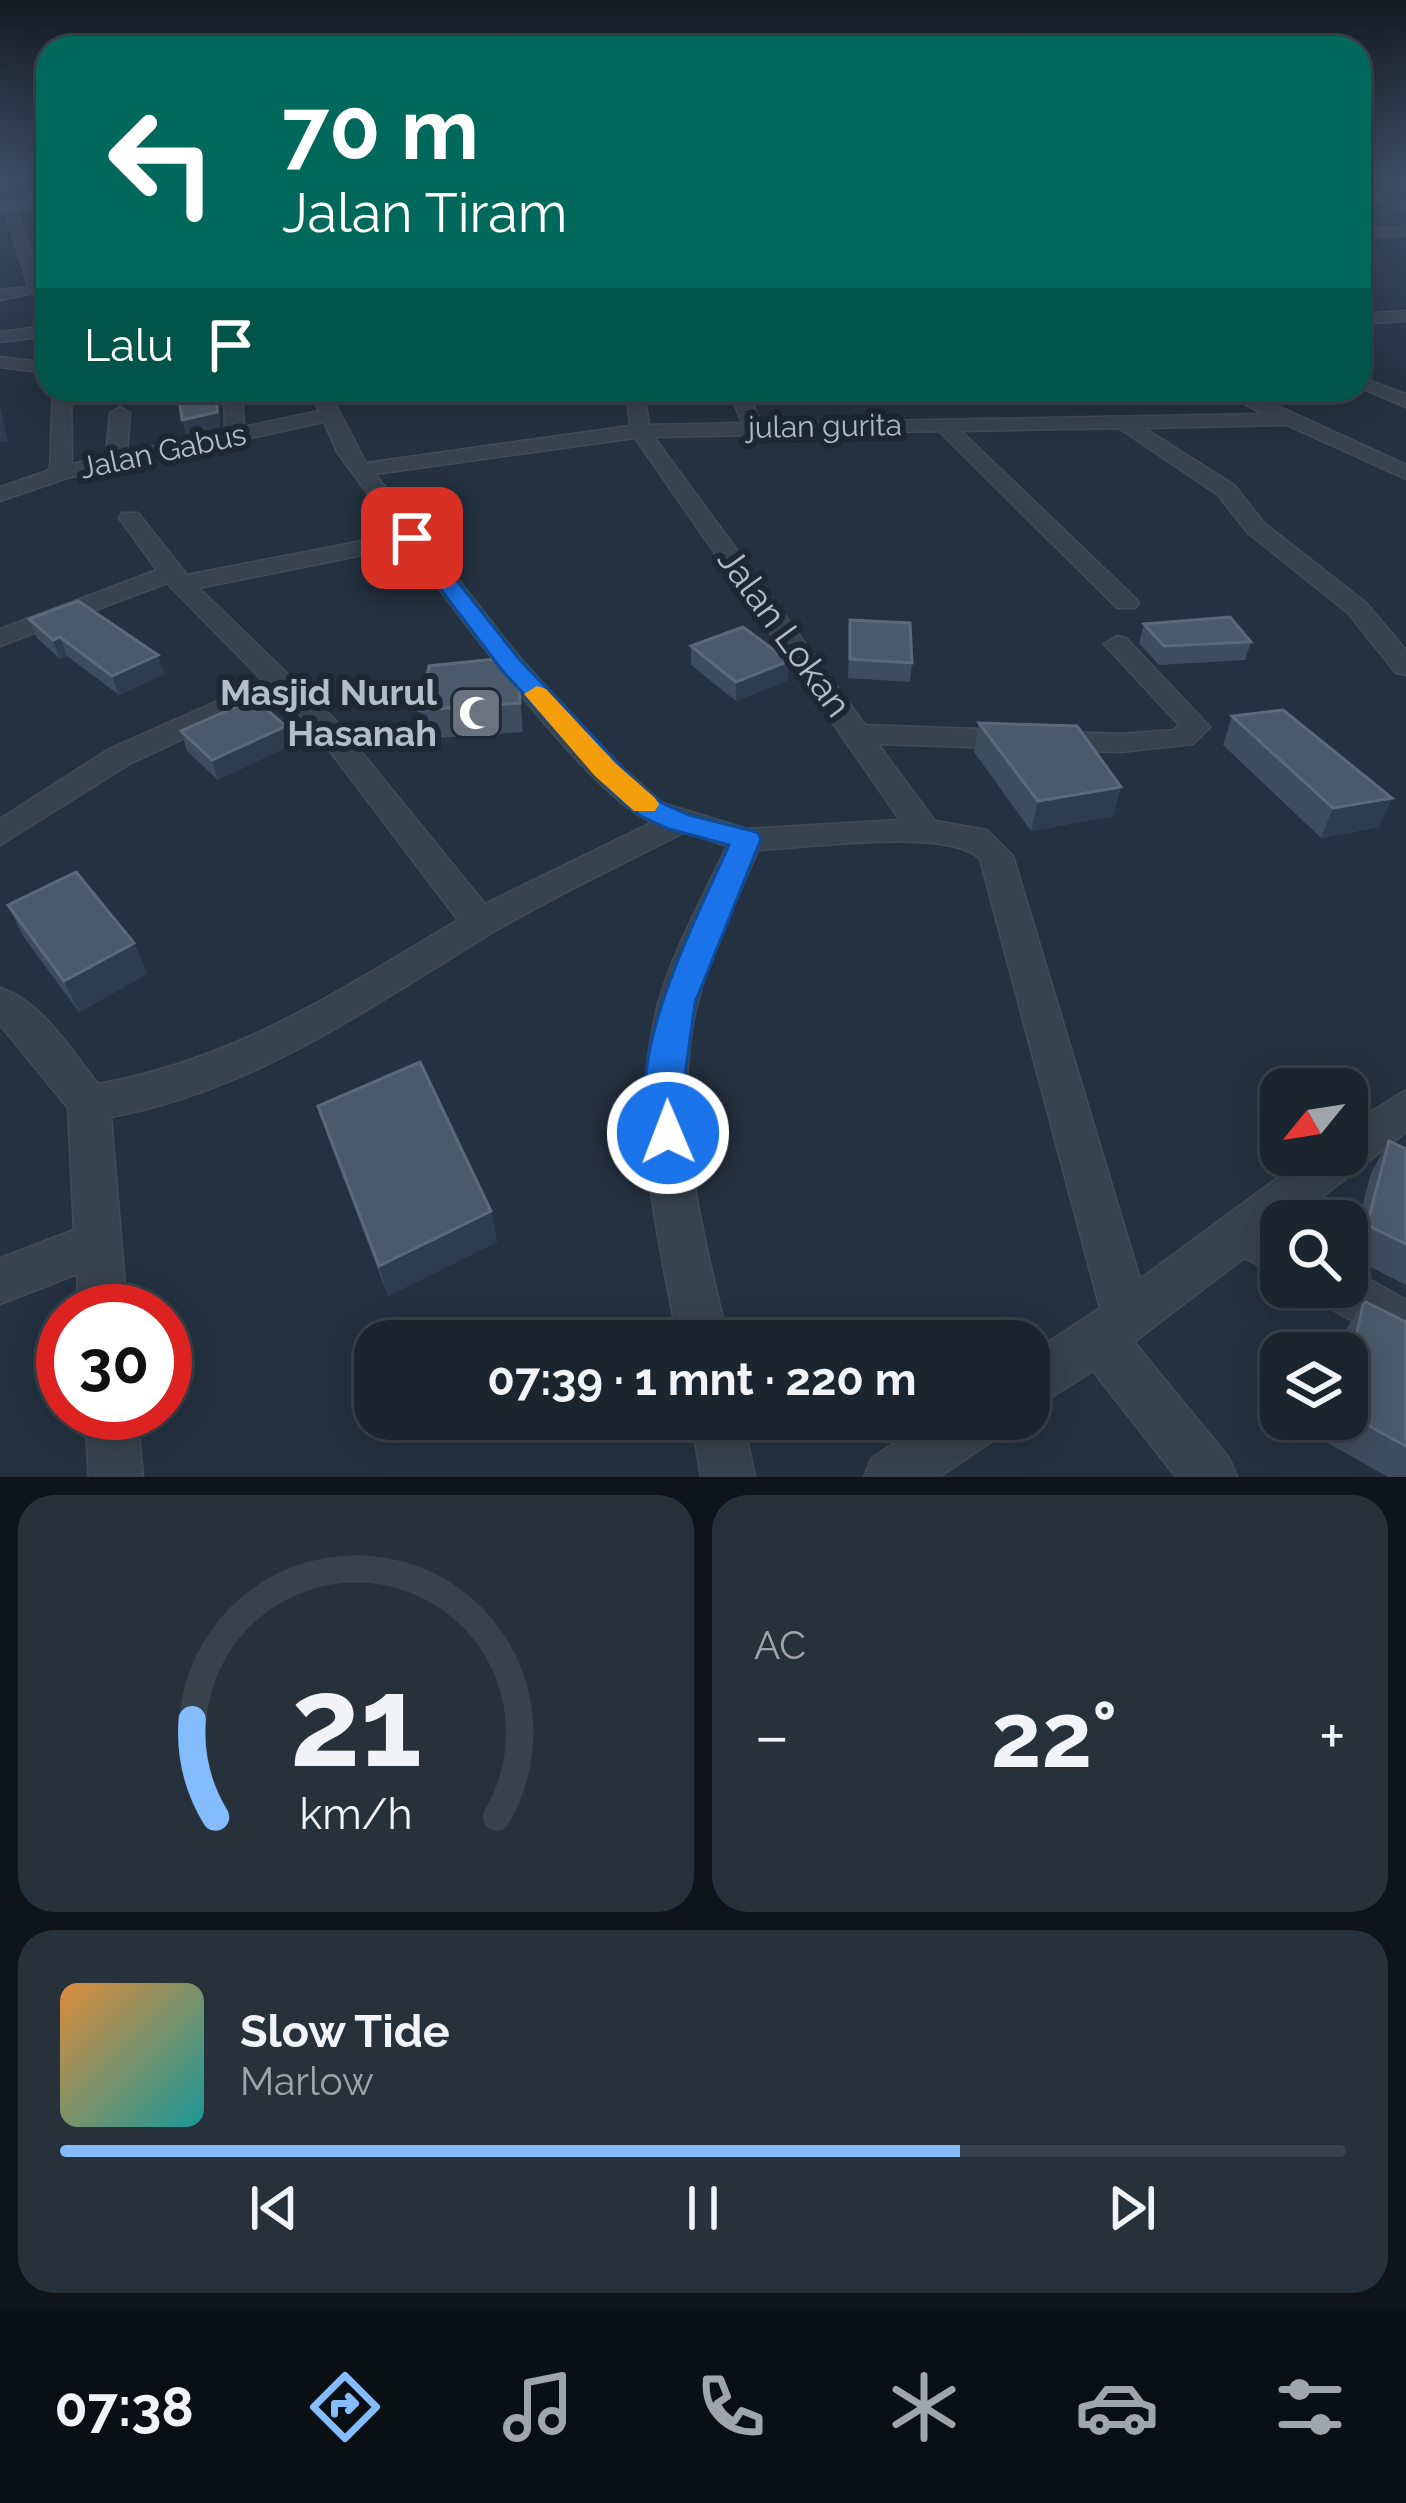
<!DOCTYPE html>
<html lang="id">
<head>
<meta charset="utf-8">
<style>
  body { margin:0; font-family:Raleway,sans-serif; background:#27313c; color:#f1f3f6; height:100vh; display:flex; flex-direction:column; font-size:45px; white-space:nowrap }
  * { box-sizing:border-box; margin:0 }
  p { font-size:39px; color:#9fa5ab }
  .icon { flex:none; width:66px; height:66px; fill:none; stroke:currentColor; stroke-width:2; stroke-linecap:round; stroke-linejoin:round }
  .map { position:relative; height:1477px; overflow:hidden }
  .drawer { display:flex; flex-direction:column; gap:18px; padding:18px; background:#0e141a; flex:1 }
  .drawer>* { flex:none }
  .guide { position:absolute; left:36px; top:36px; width:1335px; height:366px; border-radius:36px; box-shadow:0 6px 30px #0003,0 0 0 3px #38424c; background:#00695c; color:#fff; overflow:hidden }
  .needle { width:78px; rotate:240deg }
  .fabs { position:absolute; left:1260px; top:1068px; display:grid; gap:24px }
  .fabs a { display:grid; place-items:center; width:108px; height:108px; border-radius:24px; background:#1a2530; box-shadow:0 6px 30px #0003,0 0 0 3px #38424c; font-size:60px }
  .speed { position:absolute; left:36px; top:1284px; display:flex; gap:24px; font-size:60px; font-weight:700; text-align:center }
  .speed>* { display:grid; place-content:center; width:156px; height:156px; border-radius:50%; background:#1a2530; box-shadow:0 6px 30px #0003,0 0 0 3px #38424c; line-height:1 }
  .speed .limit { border:18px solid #d22; background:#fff; color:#111 }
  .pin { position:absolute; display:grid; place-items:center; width:102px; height:102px; color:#fff; margin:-51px; border-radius:24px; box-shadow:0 6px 18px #0006 }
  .me { position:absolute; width:132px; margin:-66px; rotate:359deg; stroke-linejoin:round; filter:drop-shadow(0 0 9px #0008) }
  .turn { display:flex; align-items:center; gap:42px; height:252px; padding:0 48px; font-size:54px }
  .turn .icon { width:156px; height:156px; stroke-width:2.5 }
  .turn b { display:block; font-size:84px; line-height:102px }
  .then { display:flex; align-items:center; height:114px; padding:0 48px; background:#0003; gap:24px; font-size:45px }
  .big { font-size:90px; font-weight:700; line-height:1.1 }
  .drawer .widget { flex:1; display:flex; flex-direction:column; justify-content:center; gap:18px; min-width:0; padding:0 42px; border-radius:36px; background:#27313c }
  .drawer .dial { align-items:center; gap:0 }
  .dial svg { height:312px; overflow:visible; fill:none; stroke:#38424c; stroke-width:7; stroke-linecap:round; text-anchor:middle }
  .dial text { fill:#f1f3f6; stroke:none }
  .song { display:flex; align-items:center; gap:36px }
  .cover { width:144px; height:144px; border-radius:18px; background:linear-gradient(135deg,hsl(30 70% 55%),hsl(180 70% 35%)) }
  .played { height:12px; border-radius:6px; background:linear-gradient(90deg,#85bcfe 70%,#38424c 70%) }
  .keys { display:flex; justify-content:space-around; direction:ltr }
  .heat { display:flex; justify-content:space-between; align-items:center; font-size:66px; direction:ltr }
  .drawer .tiles { flex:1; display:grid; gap:18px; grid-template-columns:1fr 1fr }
  .widget:last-child { grid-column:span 2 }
  .trip { position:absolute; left:354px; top:1320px; width:696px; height:120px; border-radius:36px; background:#1a2530; box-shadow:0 6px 30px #0003,0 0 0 3px #38424c; font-weight:700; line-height:120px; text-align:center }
  .menu { display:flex; height:192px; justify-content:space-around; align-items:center; background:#0a0f13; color:#9fa5ab }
  .menu .icon { width:84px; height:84px }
  .menu .active { color:#85bcfe }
  .menu b { font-size:54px; color:#f1f3f6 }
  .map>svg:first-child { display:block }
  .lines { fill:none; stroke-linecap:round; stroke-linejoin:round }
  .minor-casing { stroke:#404c58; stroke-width:3 }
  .secondary-casing { stroke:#404c58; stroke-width:3 }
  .minor { fill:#37434f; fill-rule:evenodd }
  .secondary { fill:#455263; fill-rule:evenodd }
  .wall { fill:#3e4d5e }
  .shaded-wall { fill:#2e3d4d }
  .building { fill:#4a5a6a; stroke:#5b6979; stroke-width:3 }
  .route { fill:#1a73e8; stroke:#114b97; stroke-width:3 }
  .slow { fill:#f59e0b }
  .labels { text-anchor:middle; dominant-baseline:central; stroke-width:12; stroke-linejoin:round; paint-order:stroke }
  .far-street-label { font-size:30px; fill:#b3beca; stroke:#1c2834 }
  .street-label { font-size:36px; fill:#b3beca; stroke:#1c2834 }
  .poi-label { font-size:36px; font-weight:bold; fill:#b3beca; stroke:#1c2834; text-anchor:end }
</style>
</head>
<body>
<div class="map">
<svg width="1406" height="1477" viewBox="0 0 1406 1477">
  <rect width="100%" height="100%" fill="#233140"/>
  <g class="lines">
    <g class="minor-casing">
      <g id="minor">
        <path d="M1359 190 1406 203V211L1359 198Z"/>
        <path d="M9 202 15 206 46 290 0 300V290L29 287 3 206Z"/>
        <path d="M1406 227V235L1359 237V229Z"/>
        <path d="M1406 311V321L1359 324V314Z"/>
        <path d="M48 326V336L0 342V332Z"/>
        <path d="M0 357 48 363V373L0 367Z"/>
        <path d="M1359 377 1406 394V407L1359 387Z"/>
        <path d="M53 390H71L72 464 106 457 110 413 120 407 130 413 127 452 225 431 224 390H242L244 427 319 411 310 390H328L366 463 630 426 626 390H644L649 425 742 423 729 390H747L761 423 1263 414 1219 390H1243L1406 465V479L1287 425 1144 428 1234 485 1264 523 1366 603 1406 650V675L1396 673 1348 613 1248 533 1218 495 1119 428 961 431 1135 598 1139 603 1135 608H1117L939 431 654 437 865 725 1121 734 1174 730 1179 725 1104 644 1117 636 1126 638 1210 727 1193 744 1121 752 878 744 935 821 987 830 1013 856 1140 1279 1309 1155H1347V1127L1406 1090V1132L1291 1221H1281V1276L1244 1258 1134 1342 1229 1458 1237 1477H1176L1093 1371 1029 1411V1355L1100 1308 980 859C949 827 806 848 758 850 737 901 710 951 697 1005 670 1117 703 1231 728 1341H678C657 1230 628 1117 658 1005 673 950 703 898 727 846L685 832C620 866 553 896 490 934 367 1009 255 1090 111 1117L127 1311H79L77 1274 0 1304V1258L74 1230 68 1108 0 1025V988C43 1002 71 1050 98 1084 237 1059 339 991 458 920L317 734 278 695 131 763 0 845V819L109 749 263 681 167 583 0 646V629L157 570 119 518 122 513H138L187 575 398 534 337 452 324 422 67 478 0 501V487L50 470ZM635 438 900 820 747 829 662 803 616 762 520 658 375 474ZM407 546C451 604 592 802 653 822L485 904 337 722 199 588Z"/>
        <path d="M1347 1267 1406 1300V1352L1321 1303 1314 1287H1347Z"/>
        <path d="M85 1413H137L143 1477H89Z"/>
        <path d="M691 1419H743L755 1477H701Z"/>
        <path d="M931 1419H1004L997 1438 939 1477H864L872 1458Z"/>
      </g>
    </g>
    <g class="secondary-casing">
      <path id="secondary" d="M48 197V207L0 212V202Z"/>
    </g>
    <use href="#minor" class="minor"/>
    <use href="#secondary" class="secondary"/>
  </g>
  <g class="wall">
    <path d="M29 619 158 655 164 674 119 695 67 656 60 659 36 637Z"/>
    <path d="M850 620 912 663 910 682 848 678Z"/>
    <path d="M1144 624 1251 642 1245 660 1159 665 1139 643Z"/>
    <path d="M691 646 788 680 736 701 691 665Z"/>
    <path d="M518 675 523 732 425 739 420 710Z"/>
    <path d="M1232 716 1379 827 1321 838 1223 745Z"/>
    <path d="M979 723 1121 787 1113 816 1031 831 974 752Z"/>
    <path d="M181 731 291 745 218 780 187 751Z"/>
    <path d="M8 905 134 943 147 974 79 1012 23 936Z"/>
    <path d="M318 1106 491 1211 497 1242 388 1296 328 1137Z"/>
    <path d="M1389 1141 1406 1149V1285L1349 1256 1371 1173Z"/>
    <path d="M1364 1301 1406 1322V1477H1388L1319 1438 1324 1419H1347V1353H1340L1345 1331Z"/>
  </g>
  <g class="shaded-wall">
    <path d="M216 390H219L220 427 186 435 182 420Z"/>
    <path d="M0 406 8 441 0 442Z"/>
    <path d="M60 637 67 656 60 659 53 640Z"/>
    <path d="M158 655 164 674 119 695 112 676Z"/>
    <path d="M789 661 788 680 736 701V682Z"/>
    <path d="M286 726 291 745 218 780 212 760Z"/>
    <path d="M1121 787 1113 816 1031 831 1038 801Z"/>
    <path d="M1392 798 1379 827 1321 838 1333 808Z"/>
    <path d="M134 943 147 974 79 1012 64 981Z"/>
    <path d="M491 1211 497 1242 388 1296 379 1266Z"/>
  </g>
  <g class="building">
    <path d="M178 390H216L217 412 182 420Z"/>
    <path d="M78 601 158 655 112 676 60 637 53 640 29 619Z"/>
    <path d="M1230 617 1251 642 1164 646 1144 624Z"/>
    <path d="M850 620 910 623 912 663 850 659Z"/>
    <path d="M743 627 789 661 736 682 691 646Z"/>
    <path d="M505 658 518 675 520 703 420 710 429 666Z"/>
    <path d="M254 699 286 726 212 760 181 731Z"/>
    <path d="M1283 710 1392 798 1333 808 1232 716Z"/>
    <path d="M979 723 1077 726 1121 787 1038 801Z"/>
    <path d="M76 872 134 943 64 981 8 905Z"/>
    <path d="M420 1062 491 1211 379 1266 318 1106Z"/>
    <path d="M1389 1141 1406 1149V1244L1367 1225Z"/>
    <path d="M1364 1301 1406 1322V1446L1347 1414V1377Z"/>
  </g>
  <linearGradient id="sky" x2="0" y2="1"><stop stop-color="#131b23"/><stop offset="0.47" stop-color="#3f4e64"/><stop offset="1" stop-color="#3f4e64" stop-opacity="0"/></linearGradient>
  <rect width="1406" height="388" fill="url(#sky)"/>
  <path class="route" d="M412 532 420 534 519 659 639 785 662 803 689 815 757 832 761 839 695 1003 683 1090 688 1133 682 1145 668 1150 654 1145C617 1067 697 918 729 845L669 829 641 816 618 798 501 669 402 538Z"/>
  <path class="slow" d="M537 686 546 689 615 763 655 798 659 804 655 811H634L595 776 524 694Z"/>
  <defs>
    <g id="mosque-square" transform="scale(2.7)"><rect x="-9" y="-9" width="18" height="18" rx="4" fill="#6b7280" stroke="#1c2834"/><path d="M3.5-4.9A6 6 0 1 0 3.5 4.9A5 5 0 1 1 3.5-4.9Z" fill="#fff"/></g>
  </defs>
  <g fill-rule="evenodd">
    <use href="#mosque-square" x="476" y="713"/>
  </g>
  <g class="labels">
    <g class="far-street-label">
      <text transform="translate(825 426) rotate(-1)">julan gurita</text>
      <text transform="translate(163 451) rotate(-12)">Jalan Gabus</text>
    </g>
    <g class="street-label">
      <text transform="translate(785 632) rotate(54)">Jalan Lokan</text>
    </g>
    <g class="poi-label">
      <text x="437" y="692">Masjid Nurul<tspan x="437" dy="41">Hasanah</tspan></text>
    </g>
  </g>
</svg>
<div class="fabs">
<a><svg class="needle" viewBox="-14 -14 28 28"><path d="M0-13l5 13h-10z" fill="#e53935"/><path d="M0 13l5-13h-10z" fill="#9fa5ab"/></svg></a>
<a><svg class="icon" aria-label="search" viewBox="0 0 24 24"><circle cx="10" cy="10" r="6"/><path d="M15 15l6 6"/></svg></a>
<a><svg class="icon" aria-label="layers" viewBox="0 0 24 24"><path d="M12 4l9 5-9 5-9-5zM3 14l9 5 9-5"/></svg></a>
</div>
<div class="speed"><div class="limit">30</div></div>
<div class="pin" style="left:412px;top:538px;background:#d93025"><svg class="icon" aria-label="arrive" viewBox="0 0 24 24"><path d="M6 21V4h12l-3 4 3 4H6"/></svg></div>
<svg class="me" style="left:668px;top:1133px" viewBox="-20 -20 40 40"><circle r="17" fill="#1a73e8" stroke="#fff" stroke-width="3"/><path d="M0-11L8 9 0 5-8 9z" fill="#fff"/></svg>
<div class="trip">07:39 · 1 mnt · 220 m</div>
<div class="guide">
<div class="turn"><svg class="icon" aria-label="left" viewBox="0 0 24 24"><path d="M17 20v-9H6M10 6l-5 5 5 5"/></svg><div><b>70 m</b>Jalan Tiram</div></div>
<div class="then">Lalu<svg class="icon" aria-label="arrive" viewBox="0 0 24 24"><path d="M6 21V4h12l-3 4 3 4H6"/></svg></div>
</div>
</div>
<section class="drawer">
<div class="tiles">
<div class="widget dial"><svg viewBox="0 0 100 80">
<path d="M14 69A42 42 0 1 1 86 69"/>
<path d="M14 69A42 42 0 0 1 8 44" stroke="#85bcfe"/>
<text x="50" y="56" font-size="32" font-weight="700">21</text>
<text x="50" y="72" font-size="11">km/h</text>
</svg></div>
<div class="widget"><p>AC</p>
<div class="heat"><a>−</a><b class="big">22°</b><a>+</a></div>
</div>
<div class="widget">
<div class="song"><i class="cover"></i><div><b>Slow Tide</b><p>Marlow</p></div></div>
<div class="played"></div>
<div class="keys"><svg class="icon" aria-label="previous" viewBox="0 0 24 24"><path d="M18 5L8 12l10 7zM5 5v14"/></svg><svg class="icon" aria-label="pause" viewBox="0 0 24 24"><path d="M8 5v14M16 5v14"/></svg><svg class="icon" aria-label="next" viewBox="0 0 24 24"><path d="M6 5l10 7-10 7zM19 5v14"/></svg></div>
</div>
</div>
</section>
<nav class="menu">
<b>07:38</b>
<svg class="icon active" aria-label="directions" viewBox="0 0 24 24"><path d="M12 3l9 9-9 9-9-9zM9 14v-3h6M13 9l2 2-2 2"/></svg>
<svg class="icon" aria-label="music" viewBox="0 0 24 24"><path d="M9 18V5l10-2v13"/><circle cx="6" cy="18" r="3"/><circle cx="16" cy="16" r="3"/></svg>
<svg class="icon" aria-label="phone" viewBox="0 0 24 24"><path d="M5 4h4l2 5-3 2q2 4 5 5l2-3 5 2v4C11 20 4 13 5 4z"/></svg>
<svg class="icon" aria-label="climate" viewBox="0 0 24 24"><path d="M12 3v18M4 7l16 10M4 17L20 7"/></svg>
<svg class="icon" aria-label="car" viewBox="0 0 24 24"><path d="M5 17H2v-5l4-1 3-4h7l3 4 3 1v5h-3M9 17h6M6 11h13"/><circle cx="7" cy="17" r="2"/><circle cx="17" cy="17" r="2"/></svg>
<svg class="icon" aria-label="filters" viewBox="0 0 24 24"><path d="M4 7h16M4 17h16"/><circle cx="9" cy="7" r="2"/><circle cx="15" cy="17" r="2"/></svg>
</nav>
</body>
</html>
